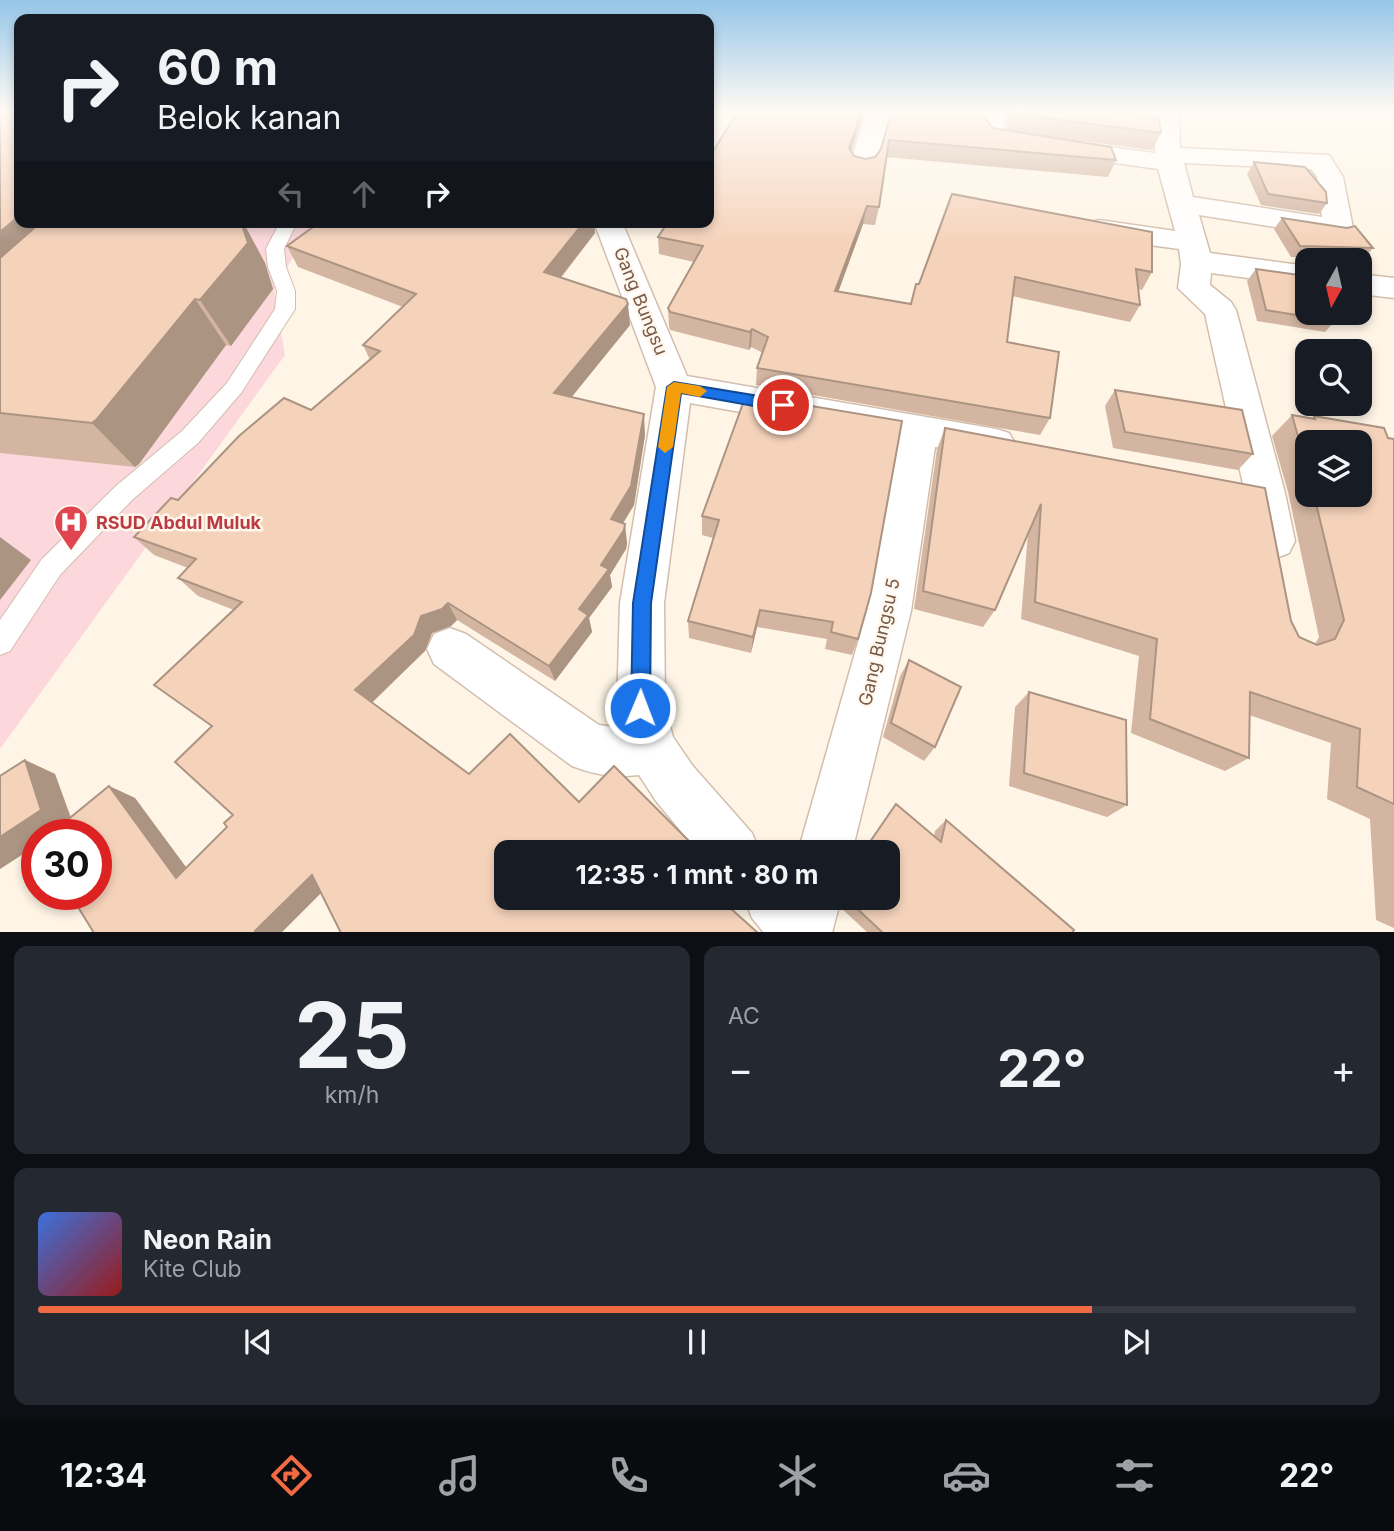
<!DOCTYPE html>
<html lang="id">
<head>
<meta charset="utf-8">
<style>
  body { margin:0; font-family:Inter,sans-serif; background:#242831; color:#f1f3f6; height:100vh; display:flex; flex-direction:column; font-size:26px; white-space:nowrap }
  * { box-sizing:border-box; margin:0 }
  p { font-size:23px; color:#9ea1a6 }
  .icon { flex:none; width:38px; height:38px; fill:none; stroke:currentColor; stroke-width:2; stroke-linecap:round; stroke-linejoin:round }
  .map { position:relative; height:932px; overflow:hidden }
  .panel { display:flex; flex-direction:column; gap:14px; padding:14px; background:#0d0f14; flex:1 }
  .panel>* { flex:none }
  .guide { position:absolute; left:14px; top:14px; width:700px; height:214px; border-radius:14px; box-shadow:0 4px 10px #0003; background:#171b24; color:#f1f3f6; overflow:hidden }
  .needle { width:46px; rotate:188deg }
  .buttons { position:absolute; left:1295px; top:248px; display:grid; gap:14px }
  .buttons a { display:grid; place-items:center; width:77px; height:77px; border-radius:14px; background:#171b24; box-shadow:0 4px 10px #0003; font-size:35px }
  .speed { position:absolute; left:21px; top:819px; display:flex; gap:14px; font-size:35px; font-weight:700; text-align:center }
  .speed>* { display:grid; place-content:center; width:91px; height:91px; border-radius:50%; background:#171b24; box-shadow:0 4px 10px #0003; line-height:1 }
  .speed .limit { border:10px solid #d22; background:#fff; color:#111 }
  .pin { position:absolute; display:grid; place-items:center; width:60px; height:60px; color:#fff; margin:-30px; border:4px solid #fff; border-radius:50%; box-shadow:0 2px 7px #0007 }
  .me { position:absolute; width:77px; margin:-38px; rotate:1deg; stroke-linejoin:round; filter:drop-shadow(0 0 5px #0008) }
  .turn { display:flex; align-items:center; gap:24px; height:147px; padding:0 28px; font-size:32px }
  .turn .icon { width:91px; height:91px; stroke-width:2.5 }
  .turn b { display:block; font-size:49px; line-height:60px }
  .lanes { display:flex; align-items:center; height:66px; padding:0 28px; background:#0003; justify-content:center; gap:35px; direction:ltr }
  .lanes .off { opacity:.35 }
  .big { font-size:52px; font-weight:700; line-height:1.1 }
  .panel .tile { flex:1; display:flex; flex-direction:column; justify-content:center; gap:10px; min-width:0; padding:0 24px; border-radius:14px; background:#242831 }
  .panel .dial { align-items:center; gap:0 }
  .dial b { font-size:91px; line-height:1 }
  .song { display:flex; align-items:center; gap:21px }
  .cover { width:84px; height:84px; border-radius:10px; background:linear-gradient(135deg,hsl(220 70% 55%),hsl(0 70% 35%)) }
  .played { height:7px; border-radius:4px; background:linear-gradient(90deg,#f06b43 80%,#363941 80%) }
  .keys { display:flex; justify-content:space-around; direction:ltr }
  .heat { display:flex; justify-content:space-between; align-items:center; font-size:38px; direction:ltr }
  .panel .tiles { flex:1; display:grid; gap:14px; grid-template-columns:1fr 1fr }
  .tile:last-child { grid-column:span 2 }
  .trip { position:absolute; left:494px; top:840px; width:406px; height:70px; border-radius:14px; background:#171b24; box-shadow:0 4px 10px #0003; font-weight:700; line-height:70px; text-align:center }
  .dock { display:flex; height:112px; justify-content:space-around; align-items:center; background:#090b0e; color:#9ea1a6 }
  .dock .icon { width:49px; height:49px }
  .dock .on { color:#f06b43 }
  .dock b { font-size:32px; color:#f1f3f6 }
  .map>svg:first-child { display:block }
  .medical { fill:#fcd8dc }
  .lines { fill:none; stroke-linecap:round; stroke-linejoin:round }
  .service-casing { stroke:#d3bead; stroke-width:2 }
  .minor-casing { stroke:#d3bead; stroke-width:3 }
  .service { fill:#fff; fill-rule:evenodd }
  .minor { fill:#fff; fill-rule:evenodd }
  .wall { fill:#d3b5a1; fill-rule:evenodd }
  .shaded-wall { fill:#ac9483 }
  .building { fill:#f5d3bb; stroke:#ac9483; stroke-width:2 }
  .route { fill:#1a73e8; stroke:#114b97; stroke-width:2 }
  .slow { fill:#f59e0b }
  .labels { text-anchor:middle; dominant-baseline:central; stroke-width:5; stroke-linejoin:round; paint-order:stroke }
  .street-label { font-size:18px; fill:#795a48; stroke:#fff8ee }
  .health-label { font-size:18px; font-weight:bold; fill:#be3a42; stroke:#fff8ee; text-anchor:start }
</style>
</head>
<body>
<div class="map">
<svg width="1394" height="933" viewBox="0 0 1394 933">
  <rect width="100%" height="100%" fill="#fef5e6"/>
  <path class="medical" d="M0 111H19V222H322L302 242 274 290 285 355 0 749Z"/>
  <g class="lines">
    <g class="service-casing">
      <path id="service" d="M280 222H297L284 249 286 267 295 291V309L241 393 198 443 132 500 60 575 10 651 0 655V620L42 559 116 486 182 431 227 383 275 309 277 291 268 267 266 249Z"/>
    </g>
    <g class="minor-casing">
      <g id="minor">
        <path d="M867 111H891L875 166 871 172 862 174 853 172 849 166Z"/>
        <path d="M981 111H1005L1004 131 1008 134 1155 153V111H1179L1180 148 1329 155 1343 177 1353 228 1348 234 1338 237 1199 215 1210 253 1307 266V286L1211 273 1210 285 1231 302 1236 310 1285 493 1295 541 1289 553 1274 559 1259 553 1253 541 1245 493 1205 314 1178 288 1181 264 1179 249 1099 238 1089 235 1084 229 1089 223 1099 220 1175 231 1158 169 994 146C976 139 979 128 981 111ZM1184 163 1311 169 1317 177 1322 217 1193 197Z"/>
        <path d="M594 222H622L687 376 996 429 1009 433 1015 443 1009 453 996 457 935 447 911 611 852 852H798L867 611 898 440 690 403 664 603 665 708 673 737 692 765 752 833 760 852H698L656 801 639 775C615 778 595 775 572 766L434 664 427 649 434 634 450 628 466 634 599 725 621 728 617 708 620 603 656 387Z"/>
        <path d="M1360 274 1394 278V298L1360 294Z"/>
        <path d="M744 898H841L832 933H764L752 918Z"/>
      </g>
    </g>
    <use href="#service" class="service"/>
    <use href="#minor" class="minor"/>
  </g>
  <g class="wall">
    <path d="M0 111 19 222H243L265 263 273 289 231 346 226 345 139 464 135 467 0 453Z"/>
    <path d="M738 111H864L851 151 854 156 865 159 875 157 881 149 892 111 983 116 993 128 1008 131 1007 130V111H1103L1161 133 1152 150 1035 135 1116 160 1108 177 886 157 879 207 875 225 863 224 838 292 910 304 919 284 952 194 1152 272 1142 290 1138 289 1140 305 1130 322 1012 296 1007 342 1050 418 1040 435 756 385 757 368 763 353 751 347 749 350 670 330 669 326 668 308 694 262 659 254 658 237Z"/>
    <path d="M1118 111H1145L1143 114Z"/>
    <path d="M1254 162 1327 203 1319 214 1261 205 1247 174Z"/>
    <path d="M1282 218 1373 248 1364 259 1291 257 1274 229Z"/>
    <path d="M320 222H594L595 233 561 278 630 325 571 397 645 435 634 505 623 523 627 543 626 549 610 575 612 587 589 618 592 632 555 681 457 620 451 626 432 633 425 651 372 703 469 774 579 802 700 852 321 893 281 933H94L37 835V845L0 869V776L25 760 55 774 71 817 109 786 135 798 186 868 227 827 233 815 212 726 234 610 198 596 178 578 188 568 154 555 134 537 178 500 311 410 370 360 363 345 403 307 298 267 287 246Z"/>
    <path d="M1256 269 1335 321 1325 332 1257 321 1247 281Z"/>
    <path d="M1115 390 1253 454 1238 470 1113 448 1105 406Z"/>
    <path d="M746 395 858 639 852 655 825 649 827 639 757 627 751 653 689 638 688 621 713 538 702 535V516Z"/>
    <path d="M1292 415 1311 419 1314 416 1394 439V928L1376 920 1370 819 1327 799 1331 743 1249 715V758L1225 771 1131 733 1139 656 1021 619 1028 533 995 610 983 627 914 609 937 449 945 428 1291 621 1299 637 1315 644 1319 637 1288 492 1272 436ZM1307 443 1360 495H1307Z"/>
    <path d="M909 660 935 747 924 761 883 737 900 676Z"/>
    <path d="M1029 692 1127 805 1107 817 1009 786 1015 707Z"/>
    <path d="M896 804 934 836 935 831 946 820 1072 933H868L841 908 843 898H887V852H862Z"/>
  </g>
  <g class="shaded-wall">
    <path d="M862 111H864L847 165 849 148Z"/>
    <path d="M867 206 863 224 832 309 835 291Z"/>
    <path d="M19 216V222H83L0 313V232Z"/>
    <path d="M241 222H243L265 263 273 289 231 346 200 300Z"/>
    <path d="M584 222H594L595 233 548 293 544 272Z"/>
    <path d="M195 299 226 345 139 464 135 467 92 423Z"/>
    <path d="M628 304 630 325 558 414 554 393Z"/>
    <path d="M752 329 751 347 749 350 750 332Z"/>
    <path d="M644 414 645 435 634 505 614 538 611 519Z"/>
    <path d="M625 524 627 543 626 549 610 575 612 587 589 618 592 632 555 681 549 666 601 565Z"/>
    <path d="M0 537 31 560 0 600Z"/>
    <path d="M448 603 457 620 451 626 432 633 425 651 369 705 355 690 421 616Z"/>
    <path d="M760 610 757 627 751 653 753 637Z"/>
    <path d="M25 760 55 774 72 822 52 835H37V845L0 869V837Z"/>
    <path d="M109 786 135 798 200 886 176 878Z"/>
    <path d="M312 875 330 884 281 933H257L255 931Z"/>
  </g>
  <g class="building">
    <path d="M0 111H19V216L0 232Z"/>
    <path d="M738 111H862L849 148 854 156 865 159 875 157 881 149 892 111H983V116L993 128 1111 147 1116 160 889 140 879 207 867 206 835 291 911 304 916 284H919L952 194 1152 232V272L1136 269 1140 305 1015 277 1007 342 1059 352 1050 418 757 368 768 337 752 329 750 332 670 312 668 308 703 246 658 237 668 222H709V158Z"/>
    <path d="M1012 111H1103L1159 118 1161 133 1015 114 1012 113Z"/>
    <path d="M1254 162 1305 167 1326 192 1327 203 1268 194Z"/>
    <path d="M1282 218 1347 228 1355 226 1373 248 1300 246Z"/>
    <path d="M41 222H241L248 243 200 300 195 299 97 419 92 423 0 413V258Z"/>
    <path d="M320 222H584L544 272 626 299 628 304 554 393 644 414 631 486 611 519 625 524 624 530 601 565 609 569 579 609 588 615 549 666 448 603 442 609 421 616 414 635 355 690 469 774 510 734 579 802 614 766 700 852H506V898H719L758 933H341L312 875 255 931 257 933H94L70 894H96V835H49L109 786 176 878 227 827 224 823 233 815 175 762 212 726 154 685 242 602 178 578 196 559 134 537 171 498 178 500 239 436 284 398 311 410 380 351 363 345 416 294 287 246Z"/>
    <path d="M1256 269 1307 276V313H1332L1335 321 1266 310Z"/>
    <path d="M1115 390 1242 410 1253 454 1125 432Z"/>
    <path d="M746 395 902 421 871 593 858 639 831 632 833 622 760 610 753 637 688 621 719 520 702 516Z"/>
    <path d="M1292 415 1315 419 1314 416 1384 428 1388 438 1394 439V804L1357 787 1360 729 1250 692 1249 758 1150 719 1157 639 1035 602 1041 504 995 610 923 591 945 428 1265 488 1291 621 1299 637 1317 645 1335 639 1344 620 1314 495H1360V443H1307V468Z"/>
    <path d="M909 660 961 687 935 747 891 723Z"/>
    <path d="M1029 692 1126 720 1127 805 1024 773Z"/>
    <path d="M25 760 41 810 0 837V776Z"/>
    <path d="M896 804 941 842 946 820 1074 930 1072 933H883L848 900 849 898H887V852H863Z"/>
  </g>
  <linearGradient id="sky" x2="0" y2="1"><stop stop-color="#95c6e8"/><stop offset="0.46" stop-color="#fffaf4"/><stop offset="1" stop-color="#fffaf4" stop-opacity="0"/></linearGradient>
  <rect width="1394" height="242" fill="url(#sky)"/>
  <path class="route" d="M674 382 783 400 791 405 783 411 681 393 651 603 650 708 648 715 640 718 633 715 631 708 633 603 667 387Z"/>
  <path class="slow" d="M674 382 700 386 707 391 700 397 681 393 673 447 665 453 658 447 667 387Z"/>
  <defs>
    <g id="hospital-pin" transform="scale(1.75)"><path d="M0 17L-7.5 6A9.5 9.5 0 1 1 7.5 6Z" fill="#e0444e" stroke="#fff8ee"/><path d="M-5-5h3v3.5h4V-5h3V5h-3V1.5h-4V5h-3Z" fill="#fff"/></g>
  </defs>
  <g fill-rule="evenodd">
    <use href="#hospital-pin" x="71" y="522"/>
  </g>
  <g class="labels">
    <g class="street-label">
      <text transform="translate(641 301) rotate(68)">Gang Bungsu</text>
      <text transform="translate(879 642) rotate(-77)">Gang Bungsu 5</text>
    </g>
    <g class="health-label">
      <text x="96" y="522">RSUD Abdul Muluk</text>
    </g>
  </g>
</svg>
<div class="buttons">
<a><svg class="needle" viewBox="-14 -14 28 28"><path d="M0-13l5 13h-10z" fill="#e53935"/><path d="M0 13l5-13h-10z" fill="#9ea1a6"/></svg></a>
<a><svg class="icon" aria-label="search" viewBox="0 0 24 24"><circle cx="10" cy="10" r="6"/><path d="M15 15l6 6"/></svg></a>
<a><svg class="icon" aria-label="layers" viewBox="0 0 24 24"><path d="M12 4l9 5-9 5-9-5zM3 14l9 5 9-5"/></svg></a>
</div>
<div class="speed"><div class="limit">30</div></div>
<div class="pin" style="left:783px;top:405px;background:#d93025"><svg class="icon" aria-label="arrive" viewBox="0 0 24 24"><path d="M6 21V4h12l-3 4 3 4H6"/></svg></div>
<svg class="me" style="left:640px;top:708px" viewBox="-20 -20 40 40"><circle r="17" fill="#1a73e8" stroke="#fff" stroke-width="3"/><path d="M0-11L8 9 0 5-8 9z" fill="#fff"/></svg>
<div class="trip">12:35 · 1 mnt · 80 m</div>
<div class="guide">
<div class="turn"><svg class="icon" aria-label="right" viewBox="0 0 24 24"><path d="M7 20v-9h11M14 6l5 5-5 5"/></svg><div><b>60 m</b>Belok kanan</div></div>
<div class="lanes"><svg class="icon off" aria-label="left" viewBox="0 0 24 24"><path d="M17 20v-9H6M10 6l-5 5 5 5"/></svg><svg class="icon off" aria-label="ahead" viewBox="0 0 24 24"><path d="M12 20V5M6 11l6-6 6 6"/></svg><svg class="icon" aria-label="right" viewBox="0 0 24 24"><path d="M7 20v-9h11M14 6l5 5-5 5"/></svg></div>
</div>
</div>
<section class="panel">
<div class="tiles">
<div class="tile dial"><b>25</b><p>km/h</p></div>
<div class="tile"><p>AC</p>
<div class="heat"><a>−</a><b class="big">22°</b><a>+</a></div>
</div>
<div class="tile">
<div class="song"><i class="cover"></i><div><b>Neon Rain</b><p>Kite Club</p></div></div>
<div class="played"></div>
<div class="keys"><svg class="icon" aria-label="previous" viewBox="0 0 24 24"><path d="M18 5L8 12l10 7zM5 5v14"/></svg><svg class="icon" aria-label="pause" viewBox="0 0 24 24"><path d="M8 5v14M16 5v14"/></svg><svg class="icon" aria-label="next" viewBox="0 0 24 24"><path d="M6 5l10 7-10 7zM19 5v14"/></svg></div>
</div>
</div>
</section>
<nav class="dock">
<b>12:34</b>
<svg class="icon on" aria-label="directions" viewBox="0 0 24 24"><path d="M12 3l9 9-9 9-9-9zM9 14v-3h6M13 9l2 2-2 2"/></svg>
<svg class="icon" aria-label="music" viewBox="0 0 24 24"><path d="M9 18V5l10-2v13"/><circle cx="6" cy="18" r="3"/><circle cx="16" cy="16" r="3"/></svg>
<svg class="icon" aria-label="phone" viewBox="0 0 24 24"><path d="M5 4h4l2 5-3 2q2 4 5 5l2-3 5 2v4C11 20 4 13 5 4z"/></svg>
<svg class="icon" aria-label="climate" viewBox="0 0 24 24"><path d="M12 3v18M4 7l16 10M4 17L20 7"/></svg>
<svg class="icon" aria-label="car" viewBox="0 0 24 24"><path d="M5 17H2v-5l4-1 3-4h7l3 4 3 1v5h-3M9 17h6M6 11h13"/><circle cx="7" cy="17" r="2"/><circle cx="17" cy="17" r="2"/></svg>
<svg class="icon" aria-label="filters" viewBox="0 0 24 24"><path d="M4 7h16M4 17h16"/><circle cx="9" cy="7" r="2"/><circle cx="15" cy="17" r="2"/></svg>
<b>22°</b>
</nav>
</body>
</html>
